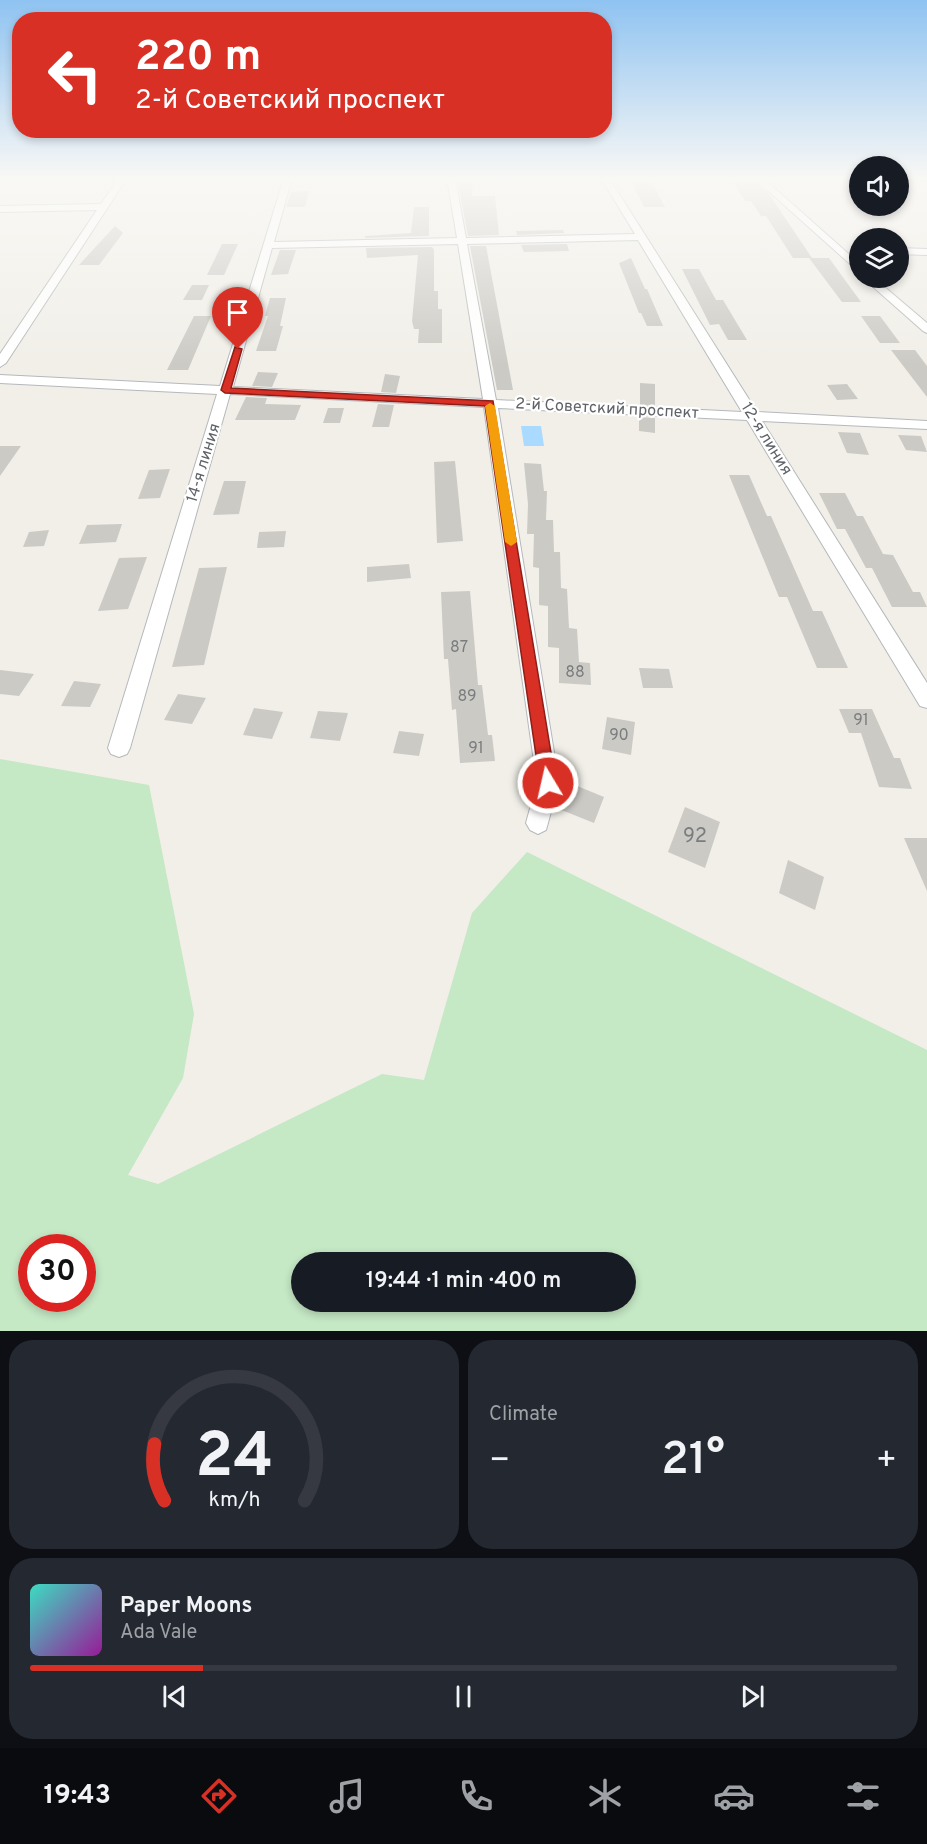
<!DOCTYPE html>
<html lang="en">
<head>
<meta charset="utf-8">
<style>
  body { margin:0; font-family:Overpass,sans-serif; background:#242831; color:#f1f3f6; height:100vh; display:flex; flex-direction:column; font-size:22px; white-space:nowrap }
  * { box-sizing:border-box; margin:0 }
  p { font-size:20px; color:#9ea1a6 }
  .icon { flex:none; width:33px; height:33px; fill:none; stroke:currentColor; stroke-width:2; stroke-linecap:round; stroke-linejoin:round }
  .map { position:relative; height:1331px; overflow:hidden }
  .side { display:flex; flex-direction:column; gap:9px; padding:9px; background:#0d0f14; flex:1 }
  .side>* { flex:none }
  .guide { position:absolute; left:12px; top:12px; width:600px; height:126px; border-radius:24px; box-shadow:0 3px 9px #0003; background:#d93025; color:#fff; overflow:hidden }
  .tools { position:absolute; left:849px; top:156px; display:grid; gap:12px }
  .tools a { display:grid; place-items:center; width:60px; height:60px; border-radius:50%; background:#171b24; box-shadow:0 3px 9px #0003; font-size:30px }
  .speed { position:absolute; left:18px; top:1234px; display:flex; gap:12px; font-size:30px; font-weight:700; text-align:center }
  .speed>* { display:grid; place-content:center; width:78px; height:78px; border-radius:50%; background:#171b24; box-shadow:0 3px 9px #0003; line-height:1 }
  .speed .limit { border:9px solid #d22; background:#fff; color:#111 }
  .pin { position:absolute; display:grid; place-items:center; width:51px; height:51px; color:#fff; margin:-62px -26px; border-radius:50% 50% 50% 0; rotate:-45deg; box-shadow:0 0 6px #0007 }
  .pin .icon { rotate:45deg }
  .me { position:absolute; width:66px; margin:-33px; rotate:351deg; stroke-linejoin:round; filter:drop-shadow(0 0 4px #0008) }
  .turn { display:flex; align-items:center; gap:21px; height:126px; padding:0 24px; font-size:27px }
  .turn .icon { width:78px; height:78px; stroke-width:2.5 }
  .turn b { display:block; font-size:42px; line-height:51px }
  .big { font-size:45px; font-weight:600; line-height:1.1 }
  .side .widget { flex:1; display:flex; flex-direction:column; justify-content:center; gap:9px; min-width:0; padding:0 21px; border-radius:24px; background:#242831 }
  .side .dial { align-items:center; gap:0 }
  .dial svg { height:156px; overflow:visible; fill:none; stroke:#363941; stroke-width:7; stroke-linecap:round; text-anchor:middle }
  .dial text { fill:#f1f3f6; stroke:none }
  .song { display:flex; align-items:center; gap:18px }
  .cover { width:72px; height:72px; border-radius:9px; background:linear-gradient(135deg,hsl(170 70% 55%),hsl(300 70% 35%)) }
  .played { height:6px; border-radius:3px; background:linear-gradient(90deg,#d93025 20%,#363941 20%) }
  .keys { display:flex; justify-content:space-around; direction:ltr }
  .heat { display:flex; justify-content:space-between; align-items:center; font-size:33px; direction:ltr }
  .side .tiles { flex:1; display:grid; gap:9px; grid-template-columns:1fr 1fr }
  .widget:last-child { grid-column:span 2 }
  .trip { position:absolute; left:291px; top:1252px; width:345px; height:60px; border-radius:30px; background:#171b24; box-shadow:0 3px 9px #0003; font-weight:600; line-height:60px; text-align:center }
  .tabs { display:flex; height:96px; justify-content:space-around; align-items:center; background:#090b0e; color:#9ea1a6 }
  .tabs .icon { width:42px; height:42px }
  .tabs .on { color:#d93025 }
  .tabs b { font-size:27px; color:#f1f3f6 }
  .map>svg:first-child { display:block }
  .green { fill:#c5e8c5; fill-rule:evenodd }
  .water { fill:#aadaff }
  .building { fill:#cccac5 }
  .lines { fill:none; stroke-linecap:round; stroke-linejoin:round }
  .street-casing { stroke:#b5b8bc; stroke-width:2 }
  .street { fill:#fff; fill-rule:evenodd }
  .route { fill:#d93025; stroke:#8d1f18; stroke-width:1.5 }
  .slow { fill:#f59e0b }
  .labels { text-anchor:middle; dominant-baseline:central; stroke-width:4.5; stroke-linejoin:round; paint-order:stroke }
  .far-street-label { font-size:16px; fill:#5f6368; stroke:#fff }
  .number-label { font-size:16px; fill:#7a7d7f }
  .near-number-label { font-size:20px; fill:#7a7d7f }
</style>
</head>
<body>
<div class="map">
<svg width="927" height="1331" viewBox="0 0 927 1331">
  <rect width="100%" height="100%" fill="#f1efe8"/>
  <path class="green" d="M0 759 149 785 194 1014 183 1078 128 1175 158 1184 382 1074 424 1080 472 913 527 852 927 1050V1331H0ZM32 1248H82V1299H32ZM302 1263H626V1302H302Z"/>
  <path class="water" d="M521 426H541L544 446H524Z"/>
  <g class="building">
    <path d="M457 178H473L472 196H495L499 235 468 236Z"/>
    <path d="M733 182H755L769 194 812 258H793L766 216H761L751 201H745Z"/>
    <path d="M632 183H652L665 207H644Z"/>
    <path d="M309 191 305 207H286L291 192Z"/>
    <path d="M414 207H429V236L365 238V236L411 233Z"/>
    <path d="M115 226 123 233 99 265H79Z"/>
    <path d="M563 230 564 233 517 235 516 231Z"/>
    <path d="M222 244H238L224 275H207Z"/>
    <path d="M567 244 569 251 524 252 521 245Z"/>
    <path d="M470 246H486L513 390H497Z"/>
    <path d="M432 247 434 250V291H438V309H442V343H418L419 329H414L412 321 418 255 367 258 366 248Z"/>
    <path d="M280 250H296L288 274 271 275Z"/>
    <path d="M631 258 645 289H647L663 326H647L641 313H639L619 263Z"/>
    <path d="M809 258H829L861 302H842Z"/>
    <path d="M682 269H699L716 300H723L747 340H728L719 324 710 325Z"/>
    <path d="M192 285H209L202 300H183Z"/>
    <path d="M270 298H286L280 326H283L276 351H256L268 316H265Z"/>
    <path d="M194 316H211L188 370H167Z"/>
    <path d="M861 316H880L900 343H880Z"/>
    <path d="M891 350H915L927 366V397Z"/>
    <path d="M258 372 278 373 272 387 252 386Z"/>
    <path d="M385 374 400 376 396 393 381 392Z"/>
    <path d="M640 383 655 384V406L640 405Z"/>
    <path d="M847 384 858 399 837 400 827 385Z"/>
    <path d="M246 397 267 398 265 404 301 405 295 420H235Z"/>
    <path d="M378 404 394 405 389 427H372Z"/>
    <path d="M328 408H344L340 423H323Z"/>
    <path d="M639 417 655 418V433L639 431Z"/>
    <path d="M838 432 860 433 869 455 847 453Z"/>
    <path d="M898 435 921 436 927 452 906 450Z"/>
    <path d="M0 446H21L0 476Z"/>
    <path d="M455 461 463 541 437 543 434 462Z"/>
    <path d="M524 463 541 464 544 491H547L546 520H553L554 552H560L561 588 567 589 569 628 577 629 579 662 590 663 591 685 559 683V648L548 647V606L539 605V568L533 567 534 534H527L528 504Z"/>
    <path d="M170 469 160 498 138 499 149 470Z"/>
    <path d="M729 475H749L767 516H771L813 611H822L848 668H817L787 597H779Z"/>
    <path d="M224 481H246L239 514 213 515Z"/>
    <path d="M819 493H845L857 516H863L883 554 893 555 913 592H920L927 607H892L872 568H866L845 529H837Z"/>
    <path d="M122 524 116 542 79 544 87 525Z"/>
    <path d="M49 530 44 546 23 547 29 532Z"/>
    <path d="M286 531 284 547 257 548 259 532Z"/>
    <path d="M147 557 128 609 98 611 119 558Z"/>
    <path d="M409 564 411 578 367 582V567Z"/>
    <path d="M227 567 204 665 172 667 199 568Z"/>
    <path d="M470 591 478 685H482L488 735H492L495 761 460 763 456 709 452 710 448 659H444L441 592Z"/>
    <path d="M639 668 669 669 673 688H643Z"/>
    <path d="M0 670 34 674 19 696 0 694Z"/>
    <path d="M74 681 101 684 90 707 61 706Z"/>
    <path d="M178 694 206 698 192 724 164 720Z"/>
    <path d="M254 708 283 712 272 739 243 735Z"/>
    <path d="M839 709H872L894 758H900L912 789 879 787 861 733H849Z"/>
    <path d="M318 711 348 713 340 741 310 738Z"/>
    <path d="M607 717 635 722 631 755 602 749Z"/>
    <path d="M399 731 424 734 419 756 393 753Z"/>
    <path d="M570 783 604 797 594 823 559 809Z"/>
    <path d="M685 807 720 822 705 868 668 852Z"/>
    <path d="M904 838H927V891Z"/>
    <path d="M788 860 824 877 815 910 779 893Z"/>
  </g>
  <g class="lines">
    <g class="street-casing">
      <g id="street">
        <path d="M119 178H127L6 363 0 367V354L97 210 0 212V206L101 204Z"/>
        <path d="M284 178H292L274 242 457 238 447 178H455L466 238 635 234 601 178H609L757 412 927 421V429L762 421 927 683V708L920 706 747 420 498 408 559 783 546 830 538 834 530 830 526 823 537 783 484 407 230 394 130 748 127 754 119 757 111 754 108 748 217 394 0 383V375L220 386ZM638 240 742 412 496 400 467 244ZM458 244 483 399 233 387 272 248Z"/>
        <path d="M754 178H763L860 264V273Z"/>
        <path d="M922 178H927V181Z"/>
        <path d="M898 248 927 249V255L898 254Z"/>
        <path d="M863 278H874L927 323V333L923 331Z"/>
      </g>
    </g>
    <use href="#street" class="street"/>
  </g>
  <linearGradient id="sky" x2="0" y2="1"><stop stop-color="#8fc3f1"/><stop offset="0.49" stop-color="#f9f8f5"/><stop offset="1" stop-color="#f9f8f5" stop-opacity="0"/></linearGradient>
  <rect width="927" height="365" fill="url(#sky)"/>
  <path class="route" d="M235 347 242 349 231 388 493 401 556 783 553 787 548 789 542 787 540 783 485 406 225 393 221 390Z"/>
  <path class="slow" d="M490 403 495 406 517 542 511 546 505 542 485 406Z"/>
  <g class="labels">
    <g class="far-street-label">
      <text transform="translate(607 409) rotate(3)">2-й Советский проспект</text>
      <text transform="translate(766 439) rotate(58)">12-я линия</text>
      <text transform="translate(204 463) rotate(-73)">14-я линия</text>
    </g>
    <g class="number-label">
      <text x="459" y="648">87</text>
      <text x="575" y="673">88</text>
      <text x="467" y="697">89</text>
      <text x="861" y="721">91</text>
      <text x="619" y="736">90</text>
      <text x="476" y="749">91</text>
    </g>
    <g class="near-number-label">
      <text x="695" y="837">92</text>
    </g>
  </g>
</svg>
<div class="tools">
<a><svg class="icon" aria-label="sound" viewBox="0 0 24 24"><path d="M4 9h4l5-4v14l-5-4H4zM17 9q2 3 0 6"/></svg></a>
<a><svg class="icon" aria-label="layers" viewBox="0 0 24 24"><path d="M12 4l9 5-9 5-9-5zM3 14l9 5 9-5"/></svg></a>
</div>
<div class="speed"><div class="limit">30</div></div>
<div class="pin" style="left:238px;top:349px;background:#d93025"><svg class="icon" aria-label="arrive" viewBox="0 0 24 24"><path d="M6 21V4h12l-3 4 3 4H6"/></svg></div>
<svg class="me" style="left:548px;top:783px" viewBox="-20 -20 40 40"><circle r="17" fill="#d93025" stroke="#fff" stroke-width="3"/><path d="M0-11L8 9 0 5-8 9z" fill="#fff"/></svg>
<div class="trip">19:44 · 1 min · 400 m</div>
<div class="guide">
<div class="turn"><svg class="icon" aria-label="left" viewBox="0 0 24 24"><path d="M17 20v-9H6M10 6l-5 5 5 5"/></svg><div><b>220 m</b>2-й Советский проспект</div></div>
</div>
</div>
<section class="side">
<div class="tiles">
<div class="widget dial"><svg viewBox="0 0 100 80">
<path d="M14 69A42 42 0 1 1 86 69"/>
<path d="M14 69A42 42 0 0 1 9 40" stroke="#d93025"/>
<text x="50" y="56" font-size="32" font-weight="700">24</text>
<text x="50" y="72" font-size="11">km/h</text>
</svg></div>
<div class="widget"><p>Climate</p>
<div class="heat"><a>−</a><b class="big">21°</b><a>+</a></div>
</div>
<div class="widget">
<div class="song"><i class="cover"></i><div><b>Paper Moons</b><p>Ada Vale</p></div></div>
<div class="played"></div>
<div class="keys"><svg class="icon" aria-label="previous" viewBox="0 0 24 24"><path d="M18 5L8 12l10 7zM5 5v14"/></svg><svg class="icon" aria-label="pause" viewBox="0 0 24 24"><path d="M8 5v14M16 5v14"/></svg><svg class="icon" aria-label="next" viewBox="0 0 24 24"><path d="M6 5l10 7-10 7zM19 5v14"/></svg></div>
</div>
</div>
</section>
<nav class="tabs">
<b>19:43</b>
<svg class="icon on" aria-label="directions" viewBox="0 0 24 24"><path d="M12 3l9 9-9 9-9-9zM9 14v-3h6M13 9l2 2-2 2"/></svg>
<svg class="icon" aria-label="music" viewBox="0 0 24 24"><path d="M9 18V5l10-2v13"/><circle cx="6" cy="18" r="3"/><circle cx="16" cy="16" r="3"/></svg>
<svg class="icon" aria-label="phone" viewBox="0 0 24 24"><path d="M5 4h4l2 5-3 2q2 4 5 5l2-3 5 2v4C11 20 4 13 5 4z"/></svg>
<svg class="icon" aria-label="climate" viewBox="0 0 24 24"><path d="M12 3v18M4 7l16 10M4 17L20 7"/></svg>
<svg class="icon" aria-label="car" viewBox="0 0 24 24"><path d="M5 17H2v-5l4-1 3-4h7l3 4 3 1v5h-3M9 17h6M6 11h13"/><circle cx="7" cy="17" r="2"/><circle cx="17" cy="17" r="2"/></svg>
<svg class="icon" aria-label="filters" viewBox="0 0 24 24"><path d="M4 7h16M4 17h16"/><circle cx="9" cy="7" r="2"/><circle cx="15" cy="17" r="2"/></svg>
</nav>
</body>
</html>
